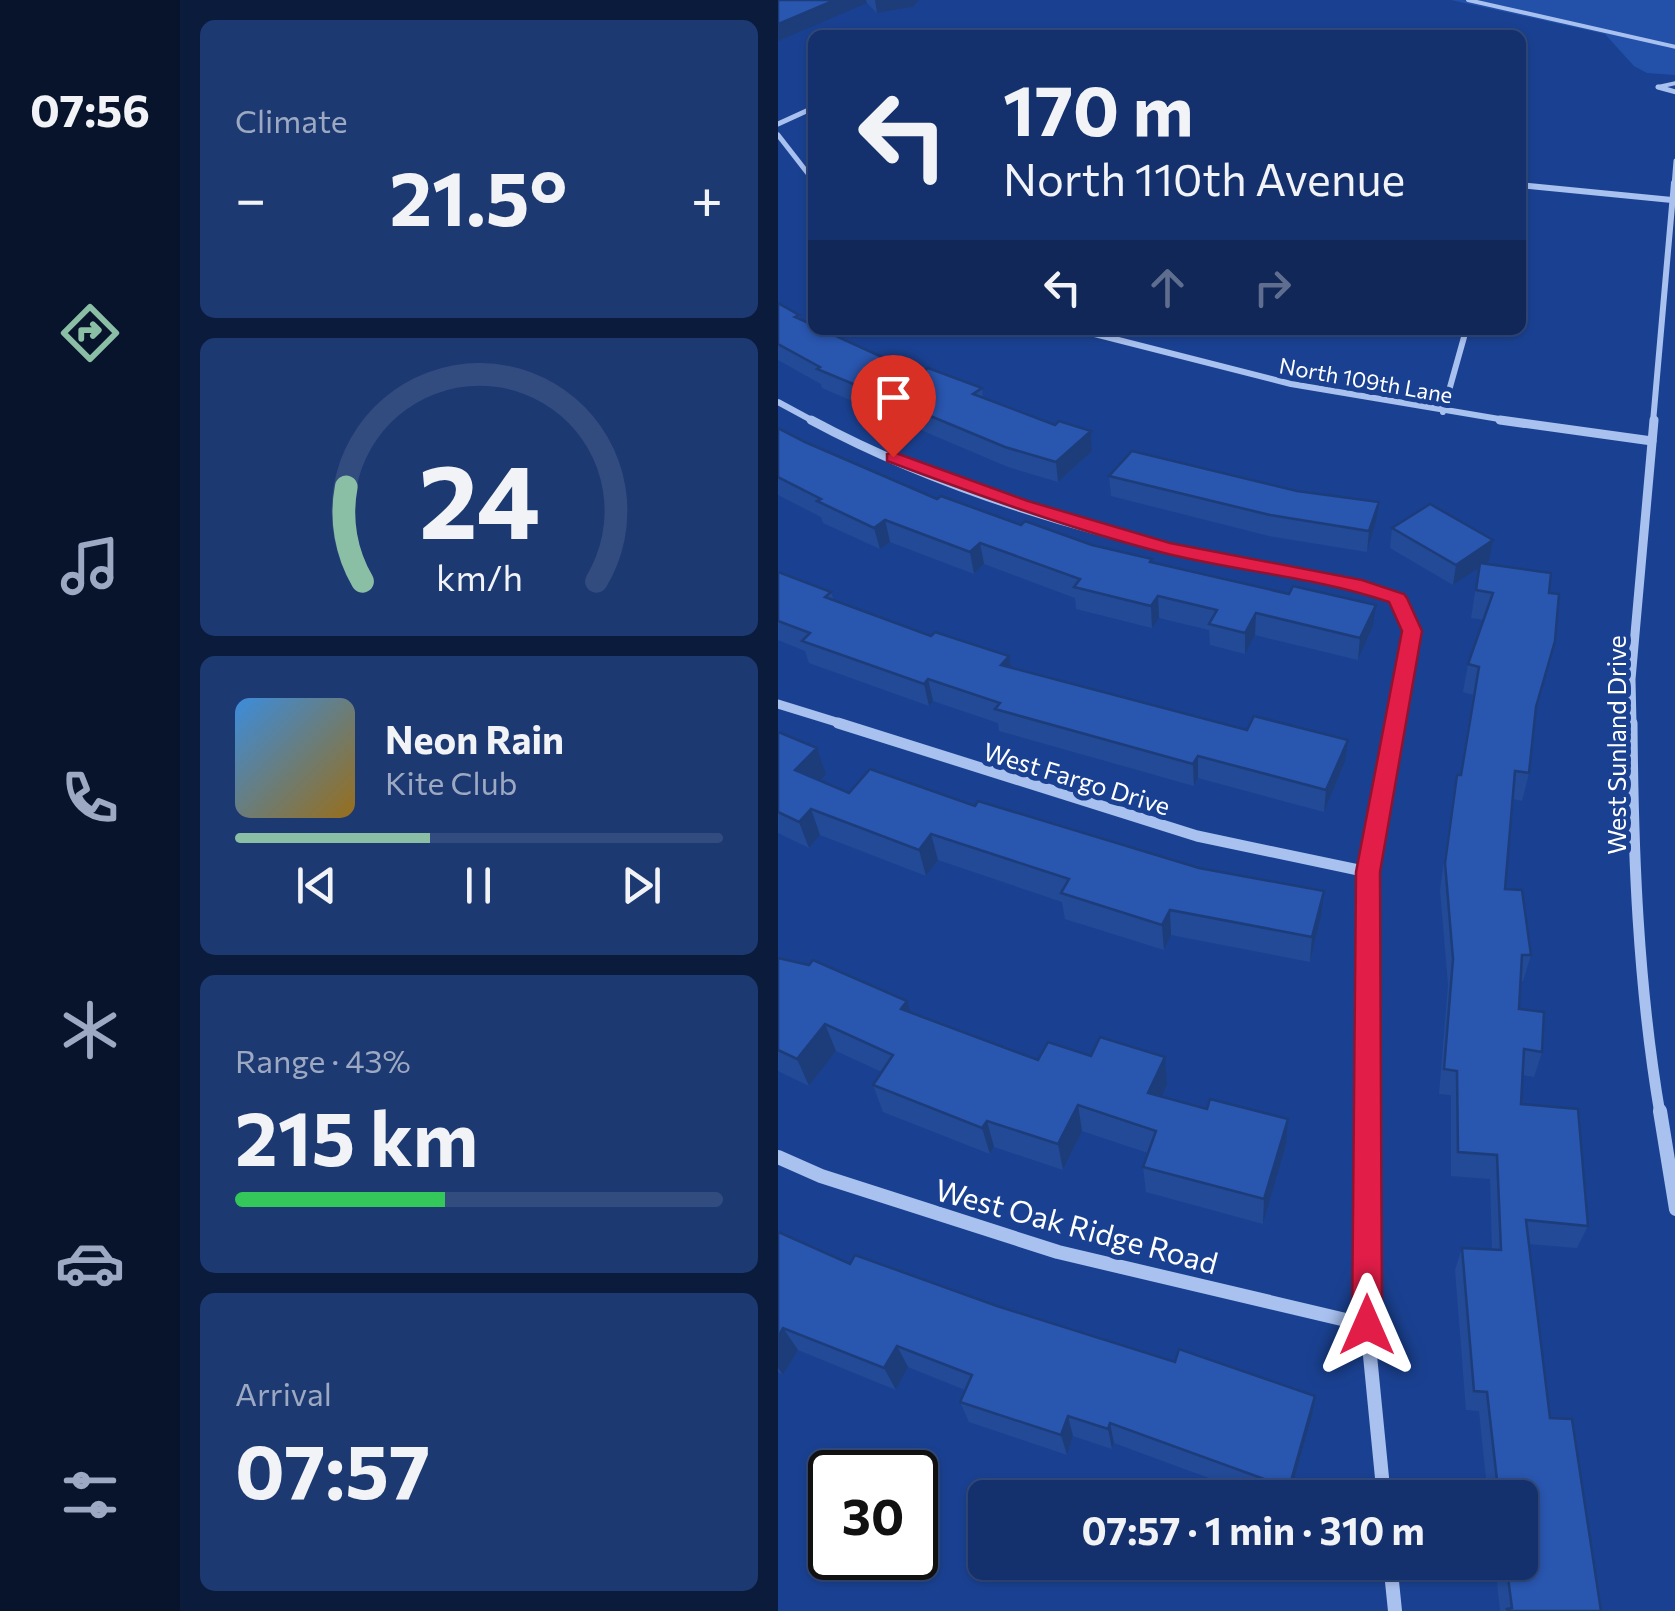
<!DOCTYPE html>
<html lang="en">
<head>
<meta charset="utf-8">
<style>
  body { margin:0; font-family:Commissioner,sans-serif; background:#1d3972; color:#f1f3f6; height:100vh; display:flex; flex-direction:column; font-size:38px; white-space:nowrap }
  * { box-sizing:border-box; margin:0 }
  p { font-size:32px; color:#9da9c2 }
  .icon { flex:none; width:55px; height:55px; fill:none; stroke:currentColor; stroke-width:2; stroke-linecap:round; stroke-linejoin:round }
  .map { position:relative; flex:1; overflow:hidden }
  .drawer { display:flex; flex-direction:column; gap:20px; padding:20px; background:#0b1b3c; width:598px }
  .drawer>* { flex:none }
  .top-card { position:absolute; left:30px; top:30px; width:718px; height:305px; border-radius:15px; box-shadow:0 2px 8px #0004,0 0 0 2px #334c80; background:#14316d; color:#f1f3f6; overflow:hidden }
  .speed { position:absolute; left:30px; top:1450px; display:flex; gap:20px; font-size:50px; font-weight:700; text-align:center }
  .speed>* { display:grid; place-content:center; width:130px; height:130px; border-radius:50%; background:#14316d; box-shadow:0 2px 8px #0004,0 0 0 2px #334c80; line-height:1 }
  .speed .limit { border:5px solid #111; border-radius:15px; background:#fff; color:#111 }
  .pin { position:absolute; display:grid; place-items:center; width:85px; height:85px; color:#fff; margin:-102px -42px; border-radius:50% 50% 50% 0; rotate:-45deg; box-shadow:0 0 10px #0007 }
  .pin .icon { rotate:45deg }
  .me { position:absolute; width:110px; margin:-55px; rotate:0deg; stroke-linejoin:round; filter:drop-shadow(0 0 8px #0008) }
  .turn { display:flex; align-items:center; gap:35px; height:210px; padding:0 30px; font-size:45px }
  .turn .icon { width:130px; height:130px; stroke-width:2.5 }
  .turn b { display:block; font-size:70px; line-height:85px }
  .lanes { display:flex; align-items:center; height:95px; padding:0 30px; background:#0003; justify-content:center; gap:50px; direction:ltr }
  .lanes .off { opacity:.35 }
  .big { font-size:75px; font-weight:700; line-height:1.1 }
  .drawer .widget { flex:1; display:flex; flex-direction:column; justify-content:center; gap:15px; min-width:0; padding:0 35px; border-radius:15px; background:#1d3972 }
  .drawer .dial { align-items:center; gap:0 }
  .dial svg { height:260px; overflow:visible; fill:none; stroke:#334c80; stroke-width:7; stroke-linecap:round; text-anchor:middle }
  .dial text { fill:#f1f3f6; stroke:none }
  .song { display:flex; align-items:center; gap:30px }
  .cover { width:120px; height:120px; border-radius:15px; background:linear-gradient(135deg,hsl(210 70% 55%),hsl(40 70% 35%)) }
  .played { height:10px; border-radius:5px; background:linear-gradient(90deg,#8abfa5 40%,#334c80 40%) }
  .keys { display:flex; justify-content:space-around; direction:ltr }
  .heat { display:flex; justify-content:space-between; align-items:center; font-size:55px; direction:ltr }
  .charge { height:15px; border-radius:8px; background:linear-gradient(90deg,#34c759 43%,#334c80 0) }
  .trip { position:absolute; left:190px; top:1480px; width:570px; height:100px; border-radius:15px; background:#14316d; box-shadow:0 2px 8px #0004,0 0 0 2px #334c80; font-weight:700; line-height:100px; text-align:center }
  main { display:flex; flex:1; min-height:0 }
  .tabs { display:flex; flex-direction:column; width:180px; justify-content:space-around; align-items:center; background:#08142c; color:#9da9c2 }
  .tabs .icon { width:70px; height:70px }
  .tabs .current { color:#8abfa5 }
  .tabs b { font-size:45px; color:#f1f3f6 }
  .map>svg:first-child { display:block }
  .green { fill:#2351aa }
  .lines { fill:none; stroke-linecap:round; stroke-linejoin:round }
  .service { stroke:#a9c1ef; stroke-width:4 }
  .minor-far4 { stroke:#a9c1ef; stroke-width:5 }
  .minor-far3 { stroke:#a9c1ef; stroke-width:6 }
  .minor-far2 { stroke:#a9c1ef; stroke-width:9 }
  .minor-far1 { stroke:#a9c1ef; stroke-width:11 }
  .minor { stroke:#a9c1ef; stroke-width:14 }
  .wall { fill:#234a96 }
  .shaded-wall { fill:#1d3c7a }
  .building { fill:#2956af; stroke:#1d3c7a; stroke-width:2.5 }
  .route { fill:#e11d48; stroke:#92132f; stroke-width:2.5 }
  .labels { text-anchor:middle; dominant-baseline:central; stroke-width:10; stroke-linejoin:round; paint-order:stroke }
  .far-street-label { font-size:22px; fill:#fff; stroke:#1a4191 }
  .street-label { font-size:25px; fill:#fff; stroke:#1a4191 }
  .near-street-label { font-size:30px; fill:#fff; stroke:#1a4191 }
</style>
</head>
<body>
<main>
<nav class="tabs">
<b>07:56</b>
<svg class="icon current" aria-label="directions" viewBox="0 0 24 24"><path d="M12 3l9 9-9 9-9-9zM9 14v-3h6M13 9l2 2-2 2"/></svg>
<svg class="icon" aria-label="music" viewBox="0 0 24 24"><path d="M9 18V5l10-2v13"/><circle cx="6" cy="18" r="3"/><circle cx="16" cy="16" r="3"/></svg>
<svg class="icon" aria-label="phone" viewBox="0 0 24 24"><path d="M5 4h4l2 5-3 2q2 4 5 5l2-3 5 2v4C11 20 4 13 5 4z"/></svg>
<svg class="icon" aria-label="climate" viewBox="0 0 24 24"><path d="M12 3v18M4 7l16 10M4 17L20 7"/></svg>
<svg class="icon" aria-label="car" viewBox="0 0 24 24"><path d="M5 17H2v-5l4-1 3-4h7l3 4 3 1v5h-3M9 17h6M6 11h13"/><circle cx="7" cy="17" r="2"/><circle cx="17" cy="17" r="2"/></svg>
<svg class="icon" aria-label="filters" viewBox="0 0 24 24"><path d="M4 7h16M4 17h16"/><circle cx="9" cy="7" r="2"/><circle cx="15" cy="17" r="2"/></svg>
</nav>
<section class="drawer">
<div class="widget"><p>Climate</p>
<div class="heat"><a>−</a><b class="big">21.5°</b><a>+</a></div>
</div>
<div class="widget dial"><svg viewBox="0 0 100 80">
<path d="M14 69A42 42 0 1 1 86 69"/>
<path d="M14 69A42 42 0 0 1 9 40" stroke="#8abfa5"/>
<text x="50" y="56" font-size="32" font-weight="700">24</text>
<text x="50" y="72" font-size="11">km/h</text>
</svg></div>
<div class="widget">
<div class="song"><i class="cover"></i><div><b>Neon Rain</b><p>Kite Club</p></div></div>
<div class="played"></div>
<div class="keys"><svg class="icon" aria-label="previous" viewBox="0 0 24 24"><path d="M18 5L8 12l10 7zM5 5v14"/></svg><svg class="icon" aria-label="pause" viewBox="0 0 24 24"><path d="M8 5v14M16 5v14"/></svg><svg class="icon" aria-label="next" viewBox="0 0 24 24"><path d="M6 5l10 7-10 7zM19 5v14"/></svg></div>
</div>
<div class="widget"><p>Range · 43%</p><b class="big">215 km</b><div class="charge"></div></div>
<div class="widget"><p>Arrival</p><b class="big">07:57</b></div>
</section>
<div class="map">
<svg width="898" height="1611" viewBox="0 0 898 1611">
  <rect width="100%" height="100%" fill="#1a4191"/>
  <path class="green" d="M673 0H897V75L869 73 856 66 827 34Z"/>
  <g class="lines">
    <g class="service">
      <path d="M690 0 898 47"/>
      <path d="M880 87 898 83"/>
    </g>
    <g class="minor-far4">
      <path d="M880 87 898 92"/>
      <path d="M0 124 35 108"/>
      <path d="M0 135 35 180"/>
      <path d="M742 185 749 186"/>
      <path d="M896 186 898 161"/>
    </g>
    <g class="minor-far3">
      <path d="M742 185 894 200"/>
      <path d="M301 330 513 384 739 422"/>
      <path d="M0 402 37 422"/>
      <path d="M665 412 688 330"/>
      <path d="M875 422 896 183"/>
    </g>
    <g class="minor-far2">
      <path d="M33 420C152 484 287 526 419 555 486 569 553 578 619 598L634 631 617 725"/>
      <path d="M722 420 874 441"/>
      <path d="M0 704 68 725"/>
      <path d="M854 725 853 679 876 420"/>
    </g>
    <g class="minor-far1">
      <path d="M60 723 419 836 590 872"/>
      <path d="M854 723C855 854 860 985 882 1114"/>
      <path d="M589 1114 590 872 617 723"/>
    </g>
    <g class="minor">
      <path d="M589 1111V1325L606 1498"/>
      <path d="M882 1111 898 1209"/>
      <path d="M0 1157 43 1176 280 1252 589 1325"/>
      <path d="M612 1562 617 1611"/>
    </g>
  </g>
  <g class="wall">
    <path d="M0 0H141L135 7 99 13 89 3Z"/>
    <path d="M0 303 21 315 22 319 141 374 204 388 205 398 277 425 313 431 314 451 280 482 230 467 44 388 43 384 0 360Z"/>
    <path d="M0 428 27 442 159 499 314 545 374 559V562L595 626 580 660 477 635 467 654 432 645 431 630 381 618 374 628 298 609 297 598 206 564 196 574 112 542 102 549 45 523 43 517 0 495Z"/>
    <path d="M331 476 598 522 589 552 491 536 333 496Z"/>
    <path d="M614 528 711 561 706 564 771 593 777 641 757 715 751 773 744 801 735 799 727 889 753 955 745 981H742L741 1009 764 1052 756 1077 745 1075 743 1104 810 1226 799 1248 751 1244 772 1418 823 1611H722L717 1562H742V1498H710L701 1411 688 1410 677 1270 684 1248 714 1249 712 1179 673 1176V1095L661 1094 670 985 662 890 674 802 679 775H682L695 695 685 692 690 664 706 620 693 618 701 567 675 585 612 548Z"/>
    <path d="M0 572 53 592 56 601 233 668 567 762 546 812 420 778 416 786 221 731 220 723 155 701 151 706 31 663 27 651 0 640Z"/>
    <path d="M0 732 48 775 42 781 71 793 197 806 543 917 532 962 393 935 386 950 287 919 284 902 160 860 148 876 42 835 31 848 0 833Z"/>
    <path d="M0 958 133 1013 260 1060 389 1085 383 1097 508 1145 485 1224 368 1192 365 1167 370 1153 304 1131 285 1170 216 1147 212 1154 105 1112 95 1085 104 1072 58 1051 31 1086 0 1071Z"/>
    <path d="M0 1232 72 1264 219 1306 534 1416 511 1498H485L336 1443 334 1449 295 1436 289 1455 191 1422 182 1402 187 1390 130 1367 118 1390 20 1350 5 1375 0 1372Z"/>
  </g>
  <g class="shaded-wall">
    <path d="M57 0H88L89 3 0 41V24Z"/>
    <path d="M97 0H141L135 7 99 13Z"/>
    <path d="M313 431 314 451 280 482 278 462Z"/>
    <path d="M601 502 598 522 589 552 591 531Z"/>
    <path d="M107 520 112 542 102 549 96 528Z"/>
    <path d="M715 540 711 561 675 585 678 565Z"/>
    <path d="M202 543 206 564 196 574 192 552Z"/>
    <path d="M380 596 381 618 374 628 373 606Z"/>
    <path d="M598 605 595 626 580 660 582 638Z"/>
    <path d="M478 613 477 635 467 654V633Z"/>
    <path d="M231 656 235 678 223 665Z"/>
    <path d="M150 679 155 701 151 706 146 684Z"/>
    <path d="M570 740 567 762 546 812 548 790Z"/>
    <path d="M39 748 48 775 26 796 17 770Z"/>
    <path d="M420 756V778L416 786 415 764Z"/>
    <path d="M33 809 42 835 31 848 21 822Z"/>
    <path d="M153 834 160 860 148 876 141 850Z"/>
    <path d="M546 891 543 917 532 962 534 937Z"/>
    <path d="M392 910 393 935 386 950 384 925Z"/>
    <path d="M129 1001 138 1028 123 1009Z"/>
    <path d="M47 1024 58 1051 31 1086 19 1059Z"/>
    <path d="M387 1057 389 1085 373 1120 370 1093Z"/>
    <path d="M300 1105 304 1131 285 1170 280 1144Z"/>
    <path d="M510 1119 508 1145 485 1224 486 1199Z"/>
    <path d="M209 1121 216 1147 212 1154 204 1128Z"/>
    <path d="M5 1328 20 1350 5 1375 0 1368V1337Z"/>
    <path d="M119 1346 130 1367 118 1390 106 1368Z"/>
    <path d="M537 1396 534 1416 511 1498H510L511 1488Z"/>
    <path d="M290 1416 295 1436 289 1455 283 1435Z"/>
    <path d="M332 1423 336 1443 334 1449 330 1429Z"/>
  </g>
  <g class="building">
    <path d="M0 0H57L0 24Z"/>
    <path d="M0 303 21 315 17 317 35 325V330H45L141 374 150 368 204 388 195 394 277 425 281 421 313 431 278 462 227 447 39 369 42 367 0 344Z"/>
    <path d="M0 428 27 442 159 499 163 496 243 525 247 521 314 545 374 559 372 562 511 594 515 586 598 605 582 638 478 613 467 633 431 624 439 610 380 596 373 606 296 587 302 579 202 543 192 552 107 520 96 528 39 501 43 499 0 477Z"/>
    <path d="M354 451 519 491 601 502 591 531 492 515 331 476Z"/>
    <path d="M652 504 715 540 678 565 614 528Z"/>
    <path d="M702 563 773 573 771 593 781 594 777 641 758 707 751 773 737 771 727 889 744 890 753 955H744L741 1009 766 1012 764 1052 746 1049 743 1104 800 1109 810 1226 748 1220 772 1418 794 1419 823 1611H730L729 1609 734 1608 728 1562H742V1498H721L709 1392 696 1391 684 1248 723 1250 719 1155 680 1152 679 1071 666 1069 675 959 667 863 679 775H683L701 667 690 664 715 593 698 590Z"/>
    <path d="M0 572 53 592 47 597 153 636 157 632 231 656 223 665 469 730 476 716 570 740 548 790 420 756 415 764 217 709 222 703 150 679 146 684 24 641 32 633 0 621Z"/>
    <path d="M0 732 39 748 17 770 71 793 92 769 197 806 200 801 421 868 546 891 534 937 392 910 384 925 283 893 291 879 153 834 141 850 33 809 21 822 0 812Z"/>
    <path d="M0 958 31 965 35 960 129 1001 123 1009 260 1060 270 1042 313 1056 322 1037 387 1057 370 1093 429 1109 432 1099 510 1119 486 1199 365 1167 378 1131 300 1105 280 1144 209 1121 204 1128 95 1085 115 1055 47 1024 19 1059 0 1050Z"/>
    <path d="M0 1232 72 1264 77 1255 219 1306 397 1362 401 1349 537 1396 511 1488 332 1423 330 1429 290 1416 283 1435 182 1402 194 1375 119 1346 106 1368 5 1328 0 1337Z"/>
  </g>
  <path class="route" d="M115 452 250 501 392 543 584 580 626 594 629 598 644 631 602 872 604 1325 600 1336 589 1340 578 1336 574 1325 578 872 624 631 611 602C538 577 461 572 386 553 292 529 200 495 109 461V454Z"/>
  <g class="labels">
    <g class="far-street-label">
      <text transform="translate(588 380) rotate(10)">North 109th Lane</text>
    </g>
    <g class="street-label">
      <text transform="translate(838 745) rotate(-90)">West Sunland Drive</text>
      <text transform="translate(299 778) rotate(17)">West Fargo Drive</text>
    </g>
    <g class="near-street-label">
      <text transform="translate(299 1225) rotate(15)">West Oak Ridge Road</text>
    </g>
  </g>
</svg>
<div class="speed"><div class="limit">30</div></div>
<div class="pin" style="left:115px;top:457px;background:#d93025"><svg class="icon" aria-label="arrive" viewBox="0 0 24 24"><path d="M6 21V4h12l-3 4 3 4H6"/></svg></div>
<svg class="me" style="left:589px;top:1325px" viewBox="-20 -20 40 40"><path d="M0-17L14 15 0 8-14 15z" fill="#e11d48" stroke="#fff" stroke-width="4"/></svg>
<div class="trip">07:57 · 1 min · 310 m</div>
<div class="top-card">
<div class="turn"><svg class="icon" aria-label="left" viewBox="0 0 24 24"><path d="M17 20v-9H6M10 6l-5 5 5 5"/></svg><div><b>170 m</b>North 110th Avenue</div></div>
<div class="lanes"><svg class="icon" aria-label="left" viewBox="0 0 24 24"><path d="M17 20v-9H6M10 6l-5 5 5 5"/></svg><svg class="icon off" aria-label="ahead" viewBox="0 0 24 24"><path d="M12 20V5M6 11l6-6 6 6"/></svg><svg class="icon off" aria-label="right" viewBox="0 0 24 24"><path d="M7 20v-9h11M14 6l5 5-5 5"/></svg></div>
</div>
</div>
</main>
</body>
</html>
